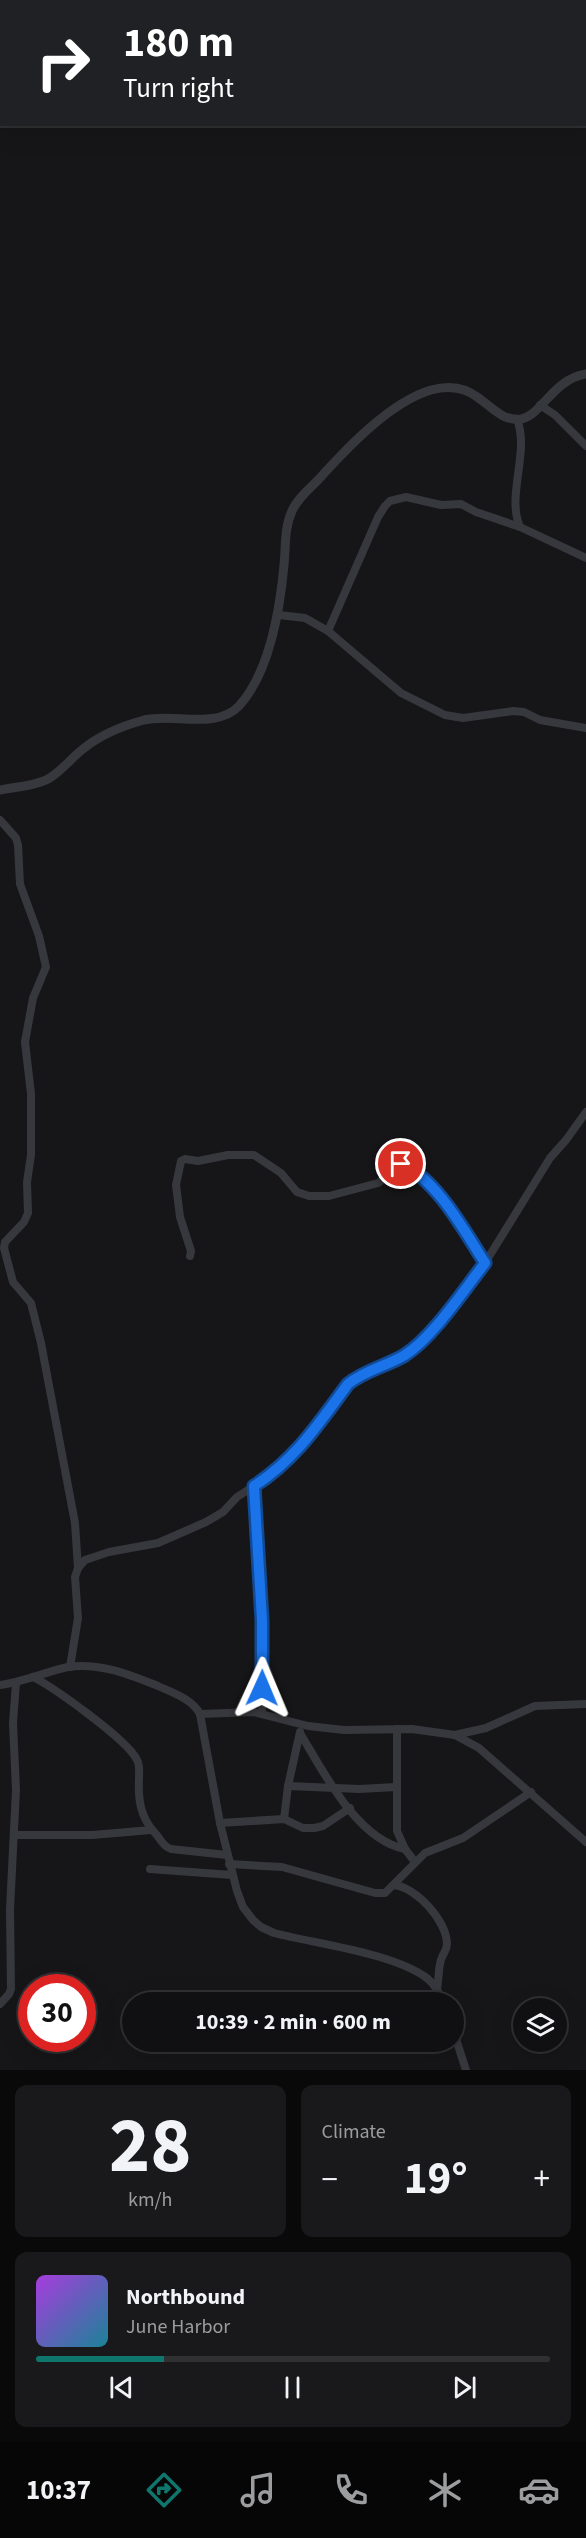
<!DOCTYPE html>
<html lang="en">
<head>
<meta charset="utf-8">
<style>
  body { margin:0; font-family:"Source Sans 3",sans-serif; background:#19191b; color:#f1f3f6; height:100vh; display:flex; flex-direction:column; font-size:22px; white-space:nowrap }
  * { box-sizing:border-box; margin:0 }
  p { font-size:20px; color:#9c9d9f }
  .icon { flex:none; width:33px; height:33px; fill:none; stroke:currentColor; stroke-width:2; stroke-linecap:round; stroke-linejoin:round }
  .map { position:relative; height:2070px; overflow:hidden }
  .details { display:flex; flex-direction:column; gap:15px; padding:15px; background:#09090a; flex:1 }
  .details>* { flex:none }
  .hud { position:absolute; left:0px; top:0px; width:586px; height:126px; box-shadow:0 6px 24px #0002,0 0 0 2px #303032; background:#202124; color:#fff; overflow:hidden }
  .controls { position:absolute; left:513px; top:1998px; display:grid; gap:12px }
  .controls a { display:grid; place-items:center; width:54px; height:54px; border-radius:50%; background:#101012; box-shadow:0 6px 24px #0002,0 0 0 2px #303032; font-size:30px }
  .speed { position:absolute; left:18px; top:1974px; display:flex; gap:12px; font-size:30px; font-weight:700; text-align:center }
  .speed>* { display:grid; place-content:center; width:78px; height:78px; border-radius:50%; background:#101012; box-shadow:0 6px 24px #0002,0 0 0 2px #303032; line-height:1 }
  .speed .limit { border:9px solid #d22; background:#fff; color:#111 }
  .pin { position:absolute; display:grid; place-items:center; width:51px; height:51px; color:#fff; margin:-26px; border:3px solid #fff; border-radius:50%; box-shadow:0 2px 6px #0007 }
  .me { position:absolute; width:66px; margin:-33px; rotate:1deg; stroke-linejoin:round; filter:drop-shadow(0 0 4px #0008) }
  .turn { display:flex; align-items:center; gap:21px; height:126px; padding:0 24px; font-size:27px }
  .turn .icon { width:78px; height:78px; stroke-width:2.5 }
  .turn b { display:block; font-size:42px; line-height:51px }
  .big { font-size:45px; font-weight:700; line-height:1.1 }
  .details .card { flex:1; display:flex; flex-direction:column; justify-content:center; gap:9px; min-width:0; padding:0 21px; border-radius:12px; background:#19191b }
  .details .dial { align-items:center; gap:0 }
  .dial b { font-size:78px; line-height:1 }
  .song { display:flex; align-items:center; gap:18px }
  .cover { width:72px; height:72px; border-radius:9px; background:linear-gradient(135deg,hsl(280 70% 55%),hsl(190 70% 35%)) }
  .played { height:6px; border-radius:3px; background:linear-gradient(90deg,#0f766e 25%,#303032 25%) }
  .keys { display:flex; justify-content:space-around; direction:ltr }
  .heat { display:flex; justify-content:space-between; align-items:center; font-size:33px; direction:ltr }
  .details .tiles { flex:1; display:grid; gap:15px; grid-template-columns:1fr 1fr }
  .card:last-child { grid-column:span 2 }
  .trip { position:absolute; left:122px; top:1992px; width:342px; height:60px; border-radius:30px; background:#101012; box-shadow:0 6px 24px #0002,0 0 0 2px #303032; font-weight:700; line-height:60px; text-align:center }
  .dock { display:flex; height:96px; justify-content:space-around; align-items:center; background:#060607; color:#9c9d9f }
  .dock .icon { width:42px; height:42px }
  .dock .selected { color:#0f766e }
  .dock b { font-size:27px; color:#f1f3f6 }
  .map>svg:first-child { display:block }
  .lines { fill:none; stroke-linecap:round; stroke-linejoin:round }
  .minor { stroke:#37383d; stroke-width:8 }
  .tertiary { stroke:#37383d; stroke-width:9 }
  .route-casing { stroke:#114b97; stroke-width:15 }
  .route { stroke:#1a73e8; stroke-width:10 }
</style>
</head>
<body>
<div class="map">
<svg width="586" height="2070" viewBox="0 0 586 2070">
  <rect width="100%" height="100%" fill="#161618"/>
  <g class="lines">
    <g class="minor">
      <path d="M74 2 75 0"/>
      <path d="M0 80H2"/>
      <path d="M540 405 555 415 586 446"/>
      <path d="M517 419C530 453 506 495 520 527L586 558"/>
      <path d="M279 615 305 618 328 631 401 693 445 715 463 718 513 711 524 712 540 720 586 728"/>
      <path d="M328 631 378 517 385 506 390 501 406 497 441 505 461 504 476 512 520 527"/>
      <path d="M0 820 16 838 18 845 20 884 39 936 46 967 33 998 25 1042 31 1094V1155L27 1182 28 1213 24 1222 5 1242 4 1248 13 1282 31 1303 41 1343 75 1523 78 1568"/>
      <path d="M190 1256 191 1251 180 1217 176 1185 181 1161 185 1159 198 1161 228 1155H254L281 1173 297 1192 309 1196H329L378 1183 389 1175 395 1167 404 1165 436 1193 485 1263"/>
      <path d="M254 1486 263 1637 262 1713"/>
      <path d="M70 1667 78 1618 75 1577 78 1568 85 1560 109 1552 158 1543 206 1522 223 1512 237 1497 273 1474 293 1457 348 1384 359 1374 386 1365 407 1354 423 1339 485 1263 550 1158 566 1140 586 1112"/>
      <path d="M33 1677C53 1687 128 1740 137 1760 140 1765 139 1772 139 1778 138 1799 140 1817 155 1833 161 1839 162 1846 171 1849L227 1855"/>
      <path d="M0 1685C23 1682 45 1672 68 1667 99 1662 130 1675 158 1686 173 1693 192 1699 200 1714L220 1823 237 1891 243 1907 253 1920 261 1927 274 1933C316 1944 395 1953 428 1979 436 1986 440 1994 443 2002"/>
      <path d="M200 1714 254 1712 308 1726 344 1730 412 1729 455 1735 479 1748 586 1842"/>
      <path d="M397 1729V1831L405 1849 415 1862"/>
      <path d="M300 1733C323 1771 357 1840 405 1849"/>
      <path d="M455 1735 486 1728 535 1706 586 1704"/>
      <path d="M288 1786 359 1789 396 1787"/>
      <path d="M284 1819 288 1786 300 1732"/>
      <path d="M220 1823 284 1819 303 1828H314L323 1826 350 1808"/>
      <path d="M14 1835H92L151 1830"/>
      <path d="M229 1864 282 1867 375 1893H385L425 1853 463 1838 531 1792"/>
      <path d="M150 1869 232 1875"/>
      <path d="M394 1885C416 1887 447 1921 447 1944 447 1950 444 1952 442 1957 438 1966 439 1979 437 1989"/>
      <path d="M0 2004 9 1994 11 1989 10 1909 16 1790 13 1723 16 1683"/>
      <path d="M453 2030 466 2070"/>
    </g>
    <path class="tertiary" d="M0 790C15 787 35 786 48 779 61 772 71 758 83 749 100 735 122 726 144 720 174 713 216 730 239 706 270 672 280 608 284 565 286 547 284 528 292 511 297 499 309 489 318 480 346 449 390 402 431 390 481 376 488 423 521 419 541 416 553 379 586 374"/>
  </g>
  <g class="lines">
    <g class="route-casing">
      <path id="route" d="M262 1688V1620L254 1486C296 1459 319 1423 348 1384 365 1370 387 1366 405 1355 433 1337 464 1290 485 1263 465 1232 436 1178 401 1164"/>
    </g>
    <use href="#route" class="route"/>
  </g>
</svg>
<div class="controls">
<a><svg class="icon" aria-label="layers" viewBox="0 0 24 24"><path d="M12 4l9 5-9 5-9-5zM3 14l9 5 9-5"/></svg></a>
</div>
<div class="speed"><div class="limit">30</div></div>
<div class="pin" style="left:401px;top:1164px;background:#d93025"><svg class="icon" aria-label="arrive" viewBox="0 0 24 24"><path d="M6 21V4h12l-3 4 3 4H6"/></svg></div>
<svg class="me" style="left:262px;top:1688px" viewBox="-20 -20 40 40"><path d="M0-17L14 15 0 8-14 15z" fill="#1a73e8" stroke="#fff" stroke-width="4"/></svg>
<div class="trip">10:39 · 2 min · 600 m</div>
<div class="hud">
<div class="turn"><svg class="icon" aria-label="right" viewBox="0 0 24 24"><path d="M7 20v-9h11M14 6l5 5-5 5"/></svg><div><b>180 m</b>Turn right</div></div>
</div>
</div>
<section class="details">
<div class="tiles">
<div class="card dial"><b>28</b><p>km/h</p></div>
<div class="card"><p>Climate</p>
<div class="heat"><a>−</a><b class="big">19°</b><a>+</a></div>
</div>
<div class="card">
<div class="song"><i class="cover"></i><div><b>Northbound</b><p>June Harbor</p></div></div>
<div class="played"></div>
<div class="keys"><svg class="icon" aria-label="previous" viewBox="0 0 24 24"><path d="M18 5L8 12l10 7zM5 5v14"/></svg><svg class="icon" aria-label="pause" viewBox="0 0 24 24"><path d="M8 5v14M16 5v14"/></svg><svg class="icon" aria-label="next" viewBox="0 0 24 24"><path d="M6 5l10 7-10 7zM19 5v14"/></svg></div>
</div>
</div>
</section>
<nav class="dock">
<b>10:37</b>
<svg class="icon selected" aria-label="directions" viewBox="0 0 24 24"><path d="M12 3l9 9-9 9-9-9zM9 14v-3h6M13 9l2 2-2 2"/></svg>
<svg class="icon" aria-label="music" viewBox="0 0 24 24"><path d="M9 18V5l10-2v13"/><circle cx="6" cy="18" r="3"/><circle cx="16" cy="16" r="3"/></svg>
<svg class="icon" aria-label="phone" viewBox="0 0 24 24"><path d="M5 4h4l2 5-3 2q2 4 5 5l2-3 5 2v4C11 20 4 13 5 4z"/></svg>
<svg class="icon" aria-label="climate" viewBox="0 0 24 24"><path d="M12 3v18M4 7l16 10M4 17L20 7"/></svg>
<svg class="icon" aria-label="car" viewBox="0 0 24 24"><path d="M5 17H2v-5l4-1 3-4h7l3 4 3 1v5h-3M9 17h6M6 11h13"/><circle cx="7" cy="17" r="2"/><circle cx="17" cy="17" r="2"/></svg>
</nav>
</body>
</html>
